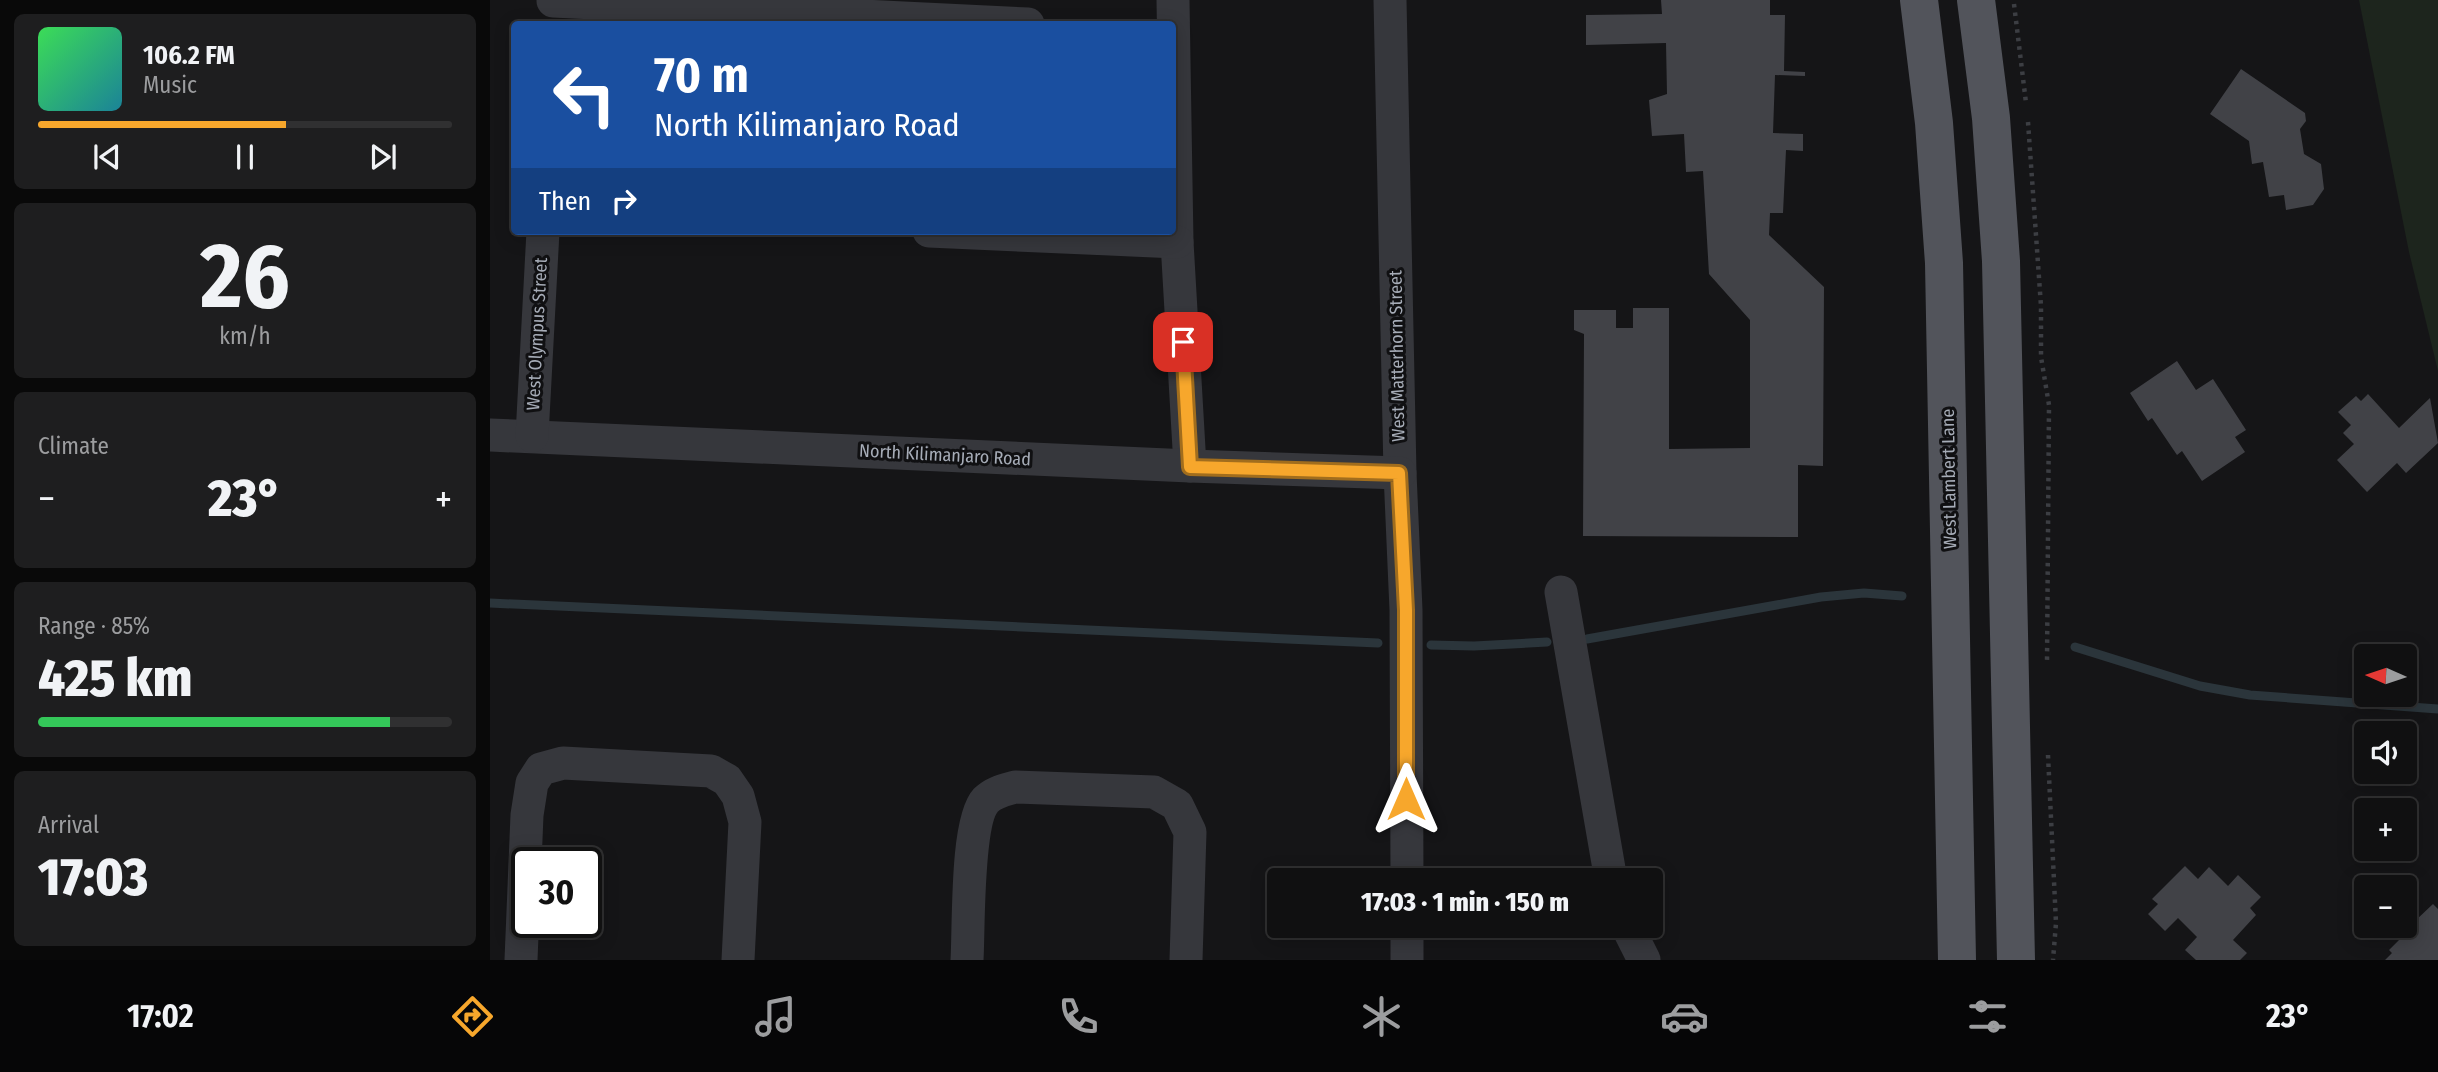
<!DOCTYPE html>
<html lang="en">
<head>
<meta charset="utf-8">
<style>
  body { margin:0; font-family:"Fira Sans Condensed",sans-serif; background:#1e1e1f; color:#f1f3f6; height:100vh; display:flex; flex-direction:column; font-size:26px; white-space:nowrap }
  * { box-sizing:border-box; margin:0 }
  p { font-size:23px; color:#9c9d9f }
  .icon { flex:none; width:38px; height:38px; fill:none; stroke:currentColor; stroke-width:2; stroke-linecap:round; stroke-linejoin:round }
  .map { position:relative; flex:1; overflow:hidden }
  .details { display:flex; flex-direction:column; gap:14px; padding:14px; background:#090909; width:490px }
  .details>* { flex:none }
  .banner { position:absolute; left:21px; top:21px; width:665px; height:214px; border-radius:7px; box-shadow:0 4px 18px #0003,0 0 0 2px #303031; background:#1a4fa0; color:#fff; overflow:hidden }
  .needle { width:46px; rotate:273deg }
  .controls { position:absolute; left:1864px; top:644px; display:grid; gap:14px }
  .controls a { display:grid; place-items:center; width:63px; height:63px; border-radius:7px; background:#101011; box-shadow:0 4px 18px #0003,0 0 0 2px #303031; font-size:35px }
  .speed { position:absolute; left:21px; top:847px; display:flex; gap:14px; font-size:35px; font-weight:700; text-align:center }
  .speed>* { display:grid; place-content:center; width:91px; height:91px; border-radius:50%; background:#101011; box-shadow:0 4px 18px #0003,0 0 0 2px #303031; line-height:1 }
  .speed .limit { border:4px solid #111; border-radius:10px; background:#fff; color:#111 }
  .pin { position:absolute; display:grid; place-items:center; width:60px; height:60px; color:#fff; margin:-30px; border-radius:14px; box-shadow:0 4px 10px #0006 }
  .me { position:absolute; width:77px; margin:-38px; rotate:0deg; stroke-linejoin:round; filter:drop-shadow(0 0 5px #0008) }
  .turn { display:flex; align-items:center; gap:24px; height:147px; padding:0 28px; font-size:32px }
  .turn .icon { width:91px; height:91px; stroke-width:2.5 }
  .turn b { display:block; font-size:49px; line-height:60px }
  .then { display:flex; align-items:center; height:66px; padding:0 28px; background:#0003; gap:14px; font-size:26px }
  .big { font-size:52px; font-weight:800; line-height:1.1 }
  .details .card { flex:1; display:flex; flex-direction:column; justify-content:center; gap:10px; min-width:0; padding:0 24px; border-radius:10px; background:#1e1e1f }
  .details .dial { align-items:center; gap:0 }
  .dial b { font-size:91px; line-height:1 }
  .song { display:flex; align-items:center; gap:21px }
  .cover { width:84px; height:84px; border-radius:10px; background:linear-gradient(135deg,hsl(130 70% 55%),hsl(190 70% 35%)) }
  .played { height:7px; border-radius:4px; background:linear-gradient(90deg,#f7a72c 60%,#303031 60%) }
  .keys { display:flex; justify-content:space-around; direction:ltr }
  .heat { display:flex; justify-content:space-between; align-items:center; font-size:38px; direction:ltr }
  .charge { height:10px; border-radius:5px; background:linear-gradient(90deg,#34c759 85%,#303031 0) }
  .trip { position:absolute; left:777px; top:868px; width:396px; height:70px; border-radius:7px; background:#101011; box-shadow:0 4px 18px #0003,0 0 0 2px #303031; font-weight:800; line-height:70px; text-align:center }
  .dock { display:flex; height:112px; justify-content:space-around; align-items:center; background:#060607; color:#9c9d9f }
  .dock .icon { width:49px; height:49px }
  .dock .active { color:#f7a72c }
  .dock b { font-size:32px; color:#f1f3f6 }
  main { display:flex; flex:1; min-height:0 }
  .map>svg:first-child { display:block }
  .green { fill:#1d251d }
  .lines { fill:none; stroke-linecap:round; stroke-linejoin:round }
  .stream { stroke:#2b353b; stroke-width:9 }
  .building { fill:#414247 }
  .path { stroke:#3c3e43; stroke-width:4.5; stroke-dasharray:3.5 5; stroke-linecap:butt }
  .minor { stroke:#36373c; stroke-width:33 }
  .major { stroke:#52545b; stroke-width:38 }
  .route-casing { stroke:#a16d1d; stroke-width:18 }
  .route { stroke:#f7a72c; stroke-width:12 }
  .labels { text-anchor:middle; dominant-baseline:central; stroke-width:6; stroke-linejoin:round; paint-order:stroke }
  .street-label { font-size:18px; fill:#a6acb7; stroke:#101012 }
</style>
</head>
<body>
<main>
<section class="details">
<div class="card">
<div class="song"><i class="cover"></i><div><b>106.2 FM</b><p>Music</p></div></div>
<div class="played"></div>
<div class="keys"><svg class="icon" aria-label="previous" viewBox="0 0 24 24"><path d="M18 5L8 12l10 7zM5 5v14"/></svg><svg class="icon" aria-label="pause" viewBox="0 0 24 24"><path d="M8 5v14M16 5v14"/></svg><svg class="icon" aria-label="next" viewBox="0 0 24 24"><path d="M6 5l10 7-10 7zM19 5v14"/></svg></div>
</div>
<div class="card dial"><b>26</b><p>km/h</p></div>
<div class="card"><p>Climate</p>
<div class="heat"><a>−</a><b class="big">23°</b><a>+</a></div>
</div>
<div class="card"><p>Range · 85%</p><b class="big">425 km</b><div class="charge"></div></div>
<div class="card"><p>Arrival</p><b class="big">17:03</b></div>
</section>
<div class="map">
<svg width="1948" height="960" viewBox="0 0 1948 960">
  <rect width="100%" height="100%" fill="#151517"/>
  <path class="green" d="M1869 0H1948V371L1919 252Z"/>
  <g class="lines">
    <g class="stream">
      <path d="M0 603 888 643"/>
      <path d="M1097 639 1331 597 1374 593 1412 596"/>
      <path d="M941 645 984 646 1057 642"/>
      <path d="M1585 647 1710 686 1760 695 1948 709"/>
    </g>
  </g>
  <g class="building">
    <path d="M1171 0H1280V15H1295L1294 71 1315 72V76L1285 75 1283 133 1313 134V151L1296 150 1293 213H1280L1279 235 1334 287 1333 466 1308 465V537L1093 536 1094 334 1084 330V310H1126V328H1143V308H1179V449L1260 448V320L1219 274 1213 171 1196 172 1194 134 1162 136 1159 100 1177 94 1176 43 1096 45V15L1172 14Z"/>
    <path d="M1751 69 1815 113 1816 121 1810 129 1814 154 1831 164 1834 189 1823 205 1796 210 1794 195 1779 197 1773 162 1762 164 1759 141 1720 114Z"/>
    <path d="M1687 361 1706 390 1723 379 1756 430 1745 437 1755 452 1712 481 1692 451 1687 455 1662 418 1658 421 1640 393Z"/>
    <path d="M1878 394 1909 428 1940 398 1948 443 1916 473 1907 463 1877 492 1847 460 1864 444 1853 433 1861 425 1848 412 1866 396 1871 401Z"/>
    <path d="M1695 866 1708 879 1719 867 1738 886 1748 875 1771 897 1760 908 1766 915 1743 940 1757 953 1750 960H1706L1695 950 1707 937 1688 918 1675 931 1658 914 1668 904 1662 899Z"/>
    <path d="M1943 904 1948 909V960H1895L1902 953 1899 950 1909 940 1907 938Z"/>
  </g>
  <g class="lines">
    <g class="path">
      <path d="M1524 4 1536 103"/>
      <path d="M1538 122 1551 306V357L1559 405 1557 662"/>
      <path d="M1558 755 1566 923 1563 960"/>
    </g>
    <g class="minor">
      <path d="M683 0 687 242 700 466"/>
      <path d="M900 0 910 473 916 610 917 880"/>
      <path d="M63 1 538 24"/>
      <path d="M439 231 687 242"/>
      <path d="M0 435 700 466 910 473"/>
      <path d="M42 436 53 231"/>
      <path d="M1071 592 1121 880"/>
      <path d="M917 926V960"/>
      <path d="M1137 926 1154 960"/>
      <path d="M31 960 37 815 42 783 51 769 73 763 221 771 237 780 248 796 255 822 248 960"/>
      <path d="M477 960C479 928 476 821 496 800 504 792 515 790 525 787L664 792 687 805 700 832 696 960"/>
    </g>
    <g class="major">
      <path d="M1429 0 1444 123 1454 263 1467 960"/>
      <path d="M1486 0 1501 118 1511 261 1526 960"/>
    </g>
  </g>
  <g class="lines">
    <g class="route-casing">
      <path id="route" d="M693 342 700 467 909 473 916 610V799"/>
    </g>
    <use href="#route" class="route"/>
  </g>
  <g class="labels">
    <g class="street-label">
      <text transform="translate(47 334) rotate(-87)">West Olympus Street</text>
      <text transform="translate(907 356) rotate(-91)">West Matterhorn Street</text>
      <text transform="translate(455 455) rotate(3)">North Kilimanjaro Road</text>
      <text transform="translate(1459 479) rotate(-91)">West Lambert Lane</text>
    </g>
  </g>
</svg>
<div class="controls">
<a><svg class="needle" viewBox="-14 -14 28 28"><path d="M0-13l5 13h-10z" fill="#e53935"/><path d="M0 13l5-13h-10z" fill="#9c9d9f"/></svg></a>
<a><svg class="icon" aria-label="sound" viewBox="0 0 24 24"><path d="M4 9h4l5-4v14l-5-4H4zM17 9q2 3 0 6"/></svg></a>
<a>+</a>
<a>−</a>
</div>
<div class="speed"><div class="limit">30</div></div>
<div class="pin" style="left:693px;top:342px;background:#d93025"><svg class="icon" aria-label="arrive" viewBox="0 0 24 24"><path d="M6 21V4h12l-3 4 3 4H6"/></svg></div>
<svg class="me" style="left:916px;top:799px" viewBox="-20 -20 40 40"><path d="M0-17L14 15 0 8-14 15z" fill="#f7a72c" stroke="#fff" stroke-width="4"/></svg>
<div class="trip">17:03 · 1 min · 150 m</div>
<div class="banner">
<div class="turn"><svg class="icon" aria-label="left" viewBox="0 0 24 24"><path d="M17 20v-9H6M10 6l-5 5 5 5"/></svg><div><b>70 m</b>North Kilimanjaro Road</div></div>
<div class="then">Then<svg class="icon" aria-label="right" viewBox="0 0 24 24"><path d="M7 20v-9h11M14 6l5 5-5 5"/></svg></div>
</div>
</div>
</main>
<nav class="dock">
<b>17:02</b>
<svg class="icon active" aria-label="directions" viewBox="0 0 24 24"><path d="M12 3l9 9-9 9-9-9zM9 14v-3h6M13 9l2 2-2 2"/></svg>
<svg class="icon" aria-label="music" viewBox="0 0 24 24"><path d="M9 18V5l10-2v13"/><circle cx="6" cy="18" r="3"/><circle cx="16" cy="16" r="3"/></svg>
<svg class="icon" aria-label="phone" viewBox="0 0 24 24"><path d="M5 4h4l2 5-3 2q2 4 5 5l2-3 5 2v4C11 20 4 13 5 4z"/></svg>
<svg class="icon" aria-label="climate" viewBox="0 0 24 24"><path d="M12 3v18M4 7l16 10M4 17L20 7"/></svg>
<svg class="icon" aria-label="car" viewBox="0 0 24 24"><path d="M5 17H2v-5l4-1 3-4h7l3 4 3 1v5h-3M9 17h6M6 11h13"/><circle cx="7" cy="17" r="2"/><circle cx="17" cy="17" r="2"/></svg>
<svg class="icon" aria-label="filters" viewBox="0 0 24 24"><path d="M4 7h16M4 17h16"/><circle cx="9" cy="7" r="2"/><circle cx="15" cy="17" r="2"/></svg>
<b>23°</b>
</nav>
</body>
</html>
